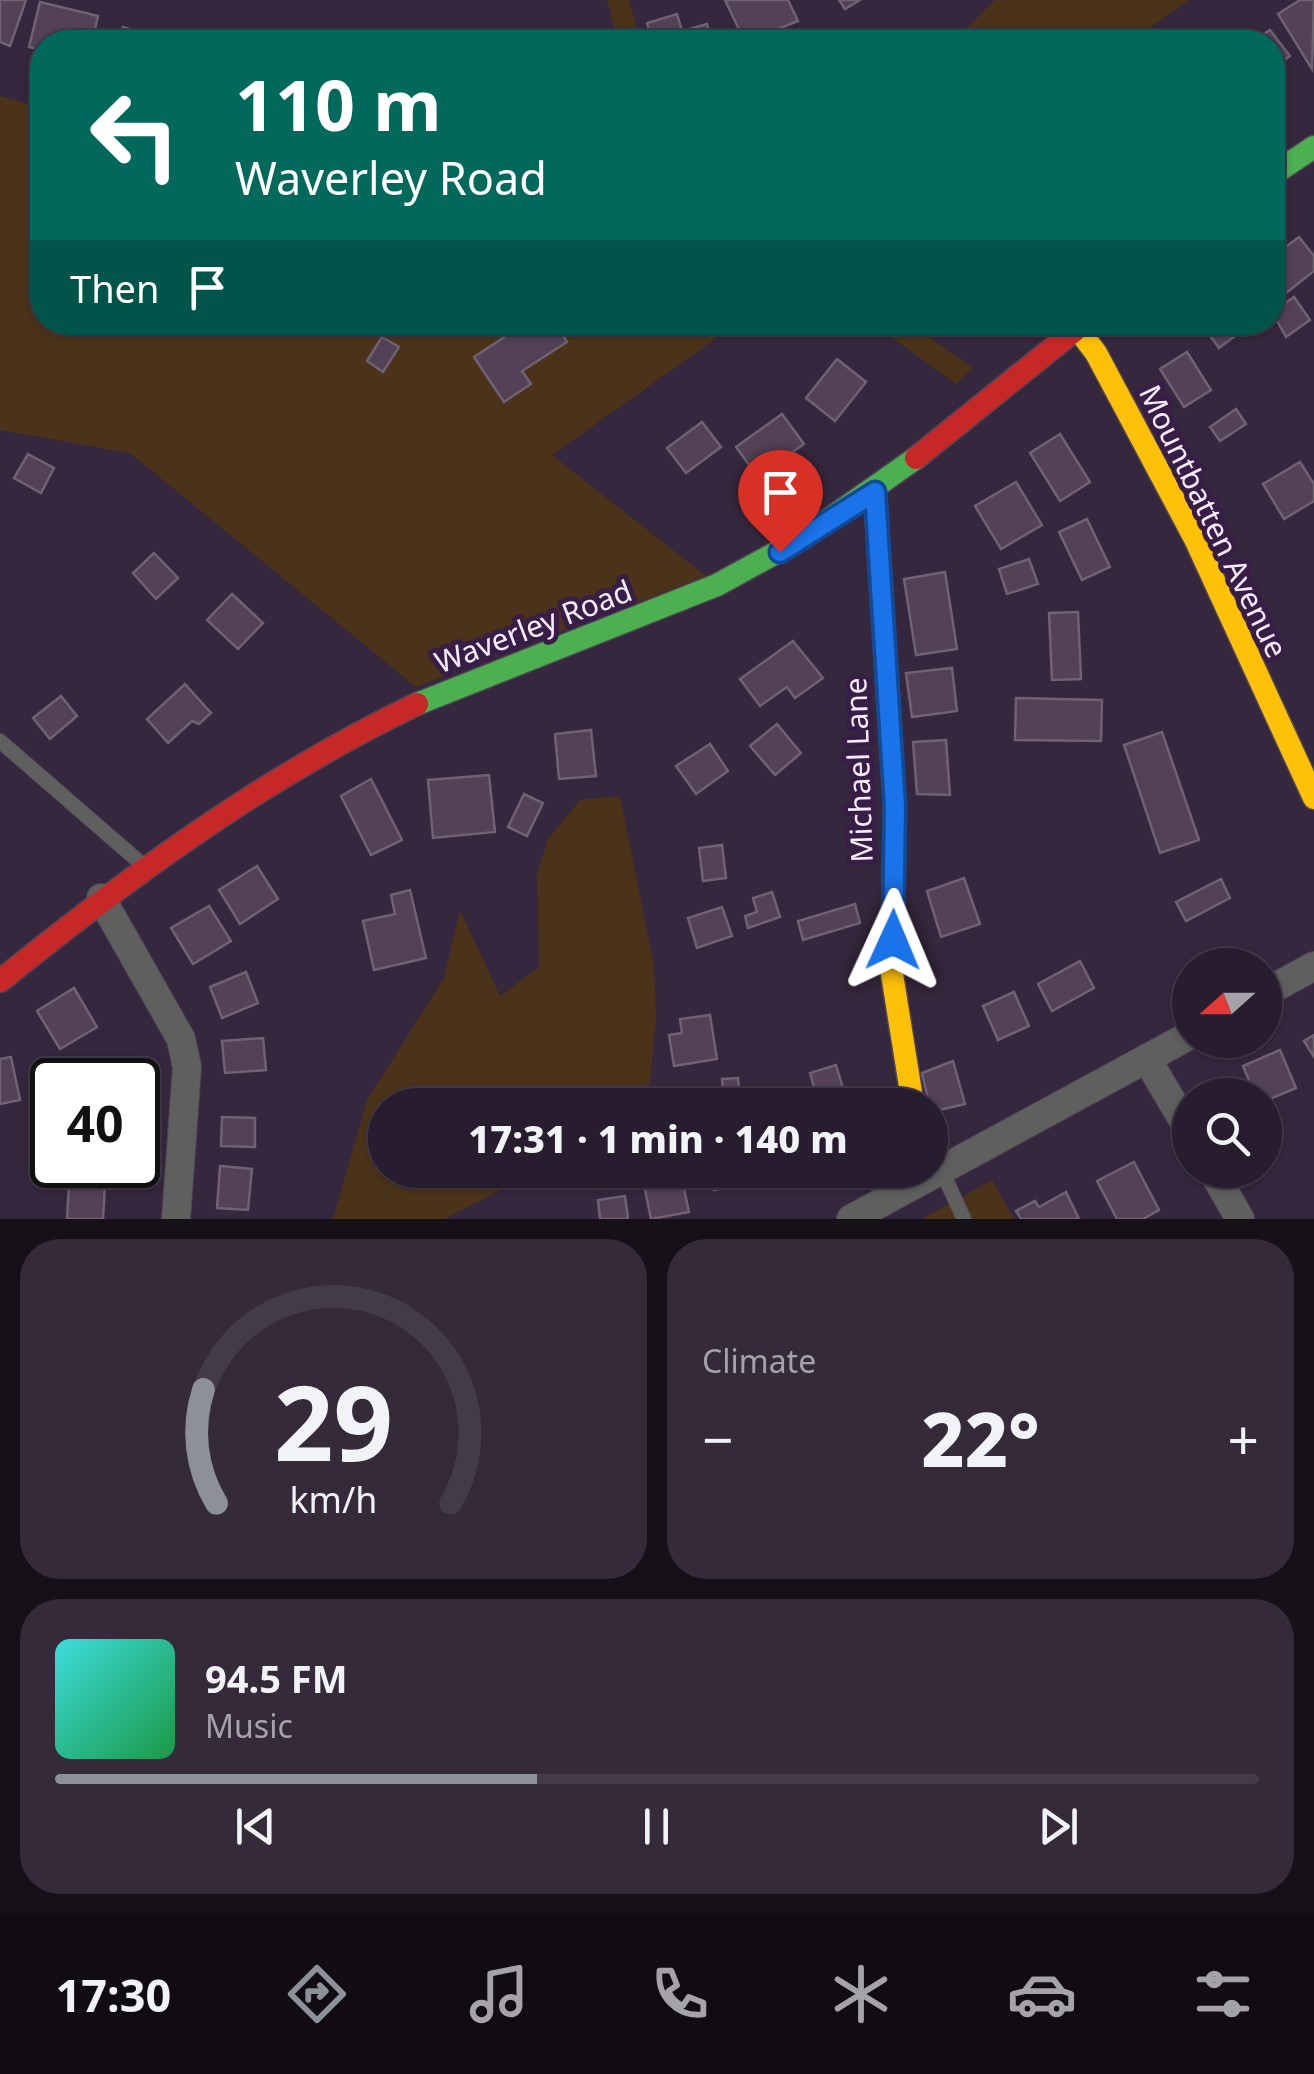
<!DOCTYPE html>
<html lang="en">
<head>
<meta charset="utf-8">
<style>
  body { margin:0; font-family:"Noto Sans",sans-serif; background:#342a3a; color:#f1f3f6; height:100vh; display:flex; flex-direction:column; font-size:38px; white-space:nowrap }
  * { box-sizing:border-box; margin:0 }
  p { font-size:32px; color:#a5a2aa }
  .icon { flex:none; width:55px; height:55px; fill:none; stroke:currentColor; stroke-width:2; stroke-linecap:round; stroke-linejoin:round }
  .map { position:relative; height:1219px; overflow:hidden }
  .details { display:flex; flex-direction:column; gap:20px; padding:20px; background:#161019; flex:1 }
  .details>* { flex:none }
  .banner { position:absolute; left:30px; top:30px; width:1255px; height:305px; border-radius:40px; box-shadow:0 2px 8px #0004,0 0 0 2px #443b4a; background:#00695c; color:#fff; overflow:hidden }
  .needle { width:65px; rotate:249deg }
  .buttons { position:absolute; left:1172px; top:948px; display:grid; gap:20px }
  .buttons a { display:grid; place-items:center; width:110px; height:110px; border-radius:50%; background:#281d2e; box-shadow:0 2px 8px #0004,0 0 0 2px #443b4a; font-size:50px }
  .speed { position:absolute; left:30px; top:1058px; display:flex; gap:20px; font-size:50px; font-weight:700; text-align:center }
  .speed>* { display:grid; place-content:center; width:130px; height:130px; border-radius:50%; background:#281d2e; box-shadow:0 2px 8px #0004,0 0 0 2px #443b4a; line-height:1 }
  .speed .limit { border:5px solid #111; border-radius:15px; background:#fff; color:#111 }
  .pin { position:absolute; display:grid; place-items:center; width:85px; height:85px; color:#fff; margin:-102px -42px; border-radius:50% 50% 50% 0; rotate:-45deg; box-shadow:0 0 10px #0007 }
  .pin .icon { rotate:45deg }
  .me { position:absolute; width:110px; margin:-55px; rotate:1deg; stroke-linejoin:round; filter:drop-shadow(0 0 8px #0008) }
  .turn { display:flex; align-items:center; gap:35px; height:210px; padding:0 40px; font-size:45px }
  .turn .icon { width:130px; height:130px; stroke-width:2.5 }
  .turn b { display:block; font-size:70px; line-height:85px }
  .then { display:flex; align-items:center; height:95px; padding:0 40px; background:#0003; gap:20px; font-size:38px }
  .big { font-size:75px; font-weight:800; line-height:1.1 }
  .details .widget { flex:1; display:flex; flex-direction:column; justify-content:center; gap:15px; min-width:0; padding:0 35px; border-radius:40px; background:#342a3a }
  .details .dial { align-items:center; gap:0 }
  .dial svg { height:260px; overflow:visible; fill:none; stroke:#443b4a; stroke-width:7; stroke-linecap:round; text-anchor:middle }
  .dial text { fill:#f1f3f6; stroke:none }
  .song { display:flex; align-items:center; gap:30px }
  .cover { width:120px; height:120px; border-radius:15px; background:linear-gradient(135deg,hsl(180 70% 55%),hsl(140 70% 35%)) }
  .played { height:10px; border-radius:5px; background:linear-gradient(90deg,#8c9099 40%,#443b4a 40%) }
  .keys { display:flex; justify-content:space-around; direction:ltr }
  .heat { display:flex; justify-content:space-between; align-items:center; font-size:55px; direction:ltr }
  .details .tiles { flex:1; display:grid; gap:20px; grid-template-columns:1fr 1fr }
  .widget:last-child { grid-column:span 2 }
  .trip { position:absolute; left:368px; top:1088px; width:580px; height:100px; border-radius:50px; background:#281d2e; box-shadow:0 2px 8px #0004,0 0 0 2px #443b4a; font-weight:800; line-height:100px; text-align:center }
  .tab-bar { display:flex; height:160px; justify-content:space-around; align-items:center; background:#100c12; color:#a5a2aa }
  .tab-bar .icon { width:70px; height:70px }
  .tab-bar .on { color:#8c9099 }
  .tab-bar b { font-size:45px; color:#f1f3f6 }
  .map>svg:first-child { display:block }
  .green { fill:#4b331a }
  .building { fill:#534155; stroke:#706173; stroke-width:2.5 }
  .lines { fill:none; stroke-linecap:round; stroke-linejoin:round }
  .lane-casing { stroke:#4f4556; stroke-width:16 }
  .street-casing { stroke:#4f4556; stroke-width:30 }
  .fast-casing { stroke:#4f4556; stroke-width:25 }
  .slow-casing { stroke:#4f4556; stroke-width:25 }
  .jam-casing { stroke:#4f4556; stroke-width:25 }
  .lane { stroke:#5f605e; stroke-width:14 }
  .street { stroke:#5f605e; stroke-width:28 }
  .fast { stroke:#4caf50; stroke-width:22 }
  .slow { stroke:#ffc107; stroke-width:22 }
  .jam { stroke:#c62828; stroke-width:22 }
  .route-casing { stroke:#114b97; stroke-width:25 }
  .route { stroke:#1a73e8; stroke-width:18 }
  .labels { text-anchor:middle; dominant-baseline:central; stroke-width:10; stroke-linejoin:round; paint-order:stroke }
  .street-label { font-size:30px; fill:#f8eeff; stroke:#381d47 }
</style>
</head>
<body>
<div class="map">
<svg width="1314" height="1219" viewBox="0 0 1314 1219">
  <rect width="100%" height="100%" fill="#35273d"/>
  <g class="green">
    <path d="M607 0H629L641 42H618Z"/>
    <path d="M995 0H1189L1130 42H942L965 30Z"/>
    <path d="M0 96 42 108V322L738 323 552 455 706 576 416 687 130 453 0 430Z"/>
    <path d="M872 323H909L973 368 956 384Z"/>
    <path d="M620 796 654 965 656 1017 648 1105H385V1170H541L444 1219H333L367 1100 444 978 460 910 500 996 539 967 537 874 548 839 580 800Z"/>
    <path d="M992 1180 1014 1219H922Z"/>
  </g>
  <g class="building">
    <path d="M0 0H26L10 46 0 42Z"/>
    <path d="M725 0H788L798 21 745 42Z"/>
    <path d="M839 0H860L845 9Z"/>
    <path d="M1300 0H1314L1312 69 1278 14Z"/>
    <path d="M40 2 98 16 92 42H42V50L29 47Z"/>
    <path d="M677 14 682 31 707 24 712 42H652L647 23Z"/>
    <path d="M123 27 157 37V42H119Z"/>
    <path d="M1270 30 1290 56 1272 69V42H1252Z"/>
    <path d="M1299 237 1314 256V271L1281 297 1272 287V257Z"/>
    <path d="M1294 297 1310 320 1286 337 1272 312Z"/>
    <path d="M527 322H554L567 342 522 371 531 384 504 402 474 357Z"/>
    <path d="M1200 322H1254L1219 348Z"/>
    <path d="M382 337 399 347 383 372 367 361Z"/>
    <path d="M1187 352 1211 390 1184 407 1160 369Z"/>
    <path d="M837 359 866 382 835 421 806 398Z"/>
    <path d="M1236 409 1246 424 1220 441 1210 427Z"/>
    <path d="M782 414 804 444 758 477 736 447Z"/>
    <path d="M702 422 721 447 686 473 667 448Z"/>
    <path d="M1060 434 1090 482 1060 501 1030 453Z"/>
    <path d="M28 454 54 468 41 493 14 478Z"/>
    <path d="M1300 462 1314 484V501L1284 519 1263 484Z"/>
    <path d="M1016 482 1042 525 1001 549 975 506Z"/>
    <path d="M1087 519 1110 567 1082 580 1059 532Z"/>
    <path d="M154 553 178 578 156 599 133 573Z"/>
    <path d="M1029 559 1038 584 1007 594 999 569Z"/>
    <path d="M945 572 957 649 916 655 904 579Z"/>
    <path d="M232 594 263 623 238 649 207 620Z"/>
    <path d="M1078 612 1081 679 1052 680 1049 613Z"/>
    <path d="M793 641 823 678 795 698 787 687 760 706 740 679Z"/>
    <path d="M952 668 957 711 912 717 906 673Z"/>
    <path d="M185 684 211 713 199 724 192 721 168 743 147 719Z"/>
    <path d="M61 696 77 716 50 739 33 718Z"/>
    <path d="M1016 698 1102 700 1101 741 1015 740Z"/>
    <path d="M777 724 801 753 775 775 750 746Z"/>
    <path d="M591 730 596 776 559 779 555 734Z"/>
    <path d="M1162 732 1199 840 1160 853 1124 745Z"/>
    <path d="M946 740 950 795 917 794 913 742Z"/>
    <path d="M710 744 728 771 696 794 676 766Z"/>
    <path d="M489 775 495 832 433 838 428 780Z"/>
    <path d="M371 779 402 840 371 855 341 796Z"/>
    <path d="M524 794 543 803 527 836 508 827Z"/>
    <path d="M722 845 726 878 703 881 699 848Z"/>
    <path d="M257 866 278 899 240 924 219 890Z"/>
    <path d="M964 878 980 924 941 937 927 891Z"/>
    <path d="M1221 879 1230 898 1186 921 1176 902Z"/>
    <path d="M410 890 426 958 374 970 363 921 395 914 391 895Z"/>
    <path d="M772 892 780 917 748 928 745 916 757 912 753 898Z"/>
    <path d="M855 904 860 923 803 940 798 921Z"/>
    <path d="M209 906 231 941 193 964 171 928Z"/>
    <path d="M722 907 732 936 697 948 688 918Z"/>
    <path d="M1080 961 1094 988 1052 1011 1038 984Z"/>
    <path d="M246 972 258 1003 222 1018 210 987Z"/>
    <path d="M74 988 97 1027 60 1049 37 1011Z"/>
    <path d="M1014 992 1029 1026 998 1040 983 1006Z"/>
    <path d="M710 1015 717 1059 674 1066 669 1035 682 1033 680 1019Z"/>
    <path d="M1314 1035V1057L1304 1041Z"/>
    <path d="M263 1038 266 1070 225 1073 222 1041Z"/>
    <path d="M1280 1050 1296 1088 1265 1101V1095H1255L1243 1066Z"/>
    <path d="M11 1057 20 1100 0 1104V1059Z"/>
    <path d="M117 1060 118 1080H79V1061Z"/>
    <path d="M953 1061 965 1104 931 1112 922 1073Z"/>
    <path d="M836 1065 848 1105H809L818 1101 810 1073Z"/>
    <path d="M738 1078 740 1099 724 1101 722 1079Z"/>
    <path d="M222 1117 255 1118V1147L221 1146Z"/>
    <path d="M1134 1162 1159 1210 1143 1219H1117L1097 1181Z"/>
    <path d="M74 1165H114L113 1174 74 1172Z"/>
    <path d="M220 1166 252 1169 248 1210 217 1208Z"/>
    <path d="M641 1170H680L689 1212 651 1219Z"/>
    <path d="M710 1170H740L743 1184 714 1190Z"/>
    <path d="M763 1170H789L767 1179Z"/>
    <path d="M69 1182 105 1185 103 1219H67Z"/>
    <path d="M1066 1192 1079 1219H1021L1016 1211 1035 1201 1039 1207Z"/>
    <path d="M625 1196 628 1219H600L598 1200Z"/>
  </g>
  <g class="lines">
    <g class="lane-casing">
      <g id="lane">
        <path d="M0 741 144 866"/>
        <path d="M941 1169 964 1219"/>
      </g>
    </g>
    <g class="street-casing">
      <g id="street">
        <path d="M101 898 181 1039 187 1067 176 1219"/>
        <path d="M1265 993 1314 966"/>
        <path d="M1147 1059 1190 1132"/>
        <path d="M1212 1170 1240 1219"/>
        <path d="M851 1219 1190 1035"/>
      </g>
    </g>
    <g class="fast-casing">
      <g id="fast">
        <path d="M1272 175 1314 147"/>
        <path d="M417 704 717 585 801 539 916 458"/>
      </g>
    </g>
    <g class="slow-casing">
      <g id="slow">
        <path d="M1077 328 1096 353 1195 539 1314 798"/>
        <path d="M875 492 895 806 892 974 913 1105"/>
      </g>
    </g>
    <g class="jam-casing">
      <g id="jam">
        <path d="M916 458 1085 322"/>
        <path d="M0 981C131 875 265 777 417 704"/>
      </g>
    </g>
    <use href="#lane" class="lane"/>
    <use href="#street" class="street"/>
    <use href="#fast" class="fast"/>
    <use href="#slow" class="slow"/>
    <use href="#jam" class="jam"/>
  </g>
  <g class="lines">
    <g class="route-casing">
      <path id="route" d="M780 552 875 492 895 806 893 940"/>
    </g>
    <use href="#route" class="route"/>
  </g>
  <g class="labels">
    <g class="street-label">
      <text transform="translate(1214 521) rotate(64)">Mountbatten Avenue</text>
      <text transform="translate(533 626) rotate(-21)">Waverley Road</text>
      <text transform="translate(858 770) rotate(-92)">Michael Lane</text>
    </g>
  </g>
</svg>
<div class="buttons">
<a><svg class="needle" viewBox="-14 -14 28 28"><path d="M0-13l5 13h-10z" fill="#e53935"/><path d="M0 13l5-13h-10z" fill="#a5a2aa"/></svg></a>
<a><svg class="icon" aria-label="search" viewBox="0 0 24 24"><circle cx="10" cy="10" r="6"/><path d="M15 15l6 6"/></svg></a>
</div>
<div class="speed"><div class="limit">40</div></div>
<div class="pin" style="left:780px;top:552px;background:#d93025"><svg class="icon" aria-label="arrive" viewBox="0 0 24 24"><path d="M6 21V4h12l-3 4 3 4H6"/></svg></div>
<svg class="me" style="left:893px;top:940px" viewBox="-20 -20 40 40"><path d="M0-17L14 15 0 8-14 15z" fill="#1a73e8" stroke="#fff" stroke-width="4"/></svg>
<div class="trip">17:31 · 1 min · 140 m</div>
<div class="banner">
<div class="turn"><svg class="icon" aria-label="left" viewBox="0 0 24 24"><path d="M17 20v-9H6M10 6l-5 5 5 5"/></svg><div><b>110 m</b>Waverley Road</div></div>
<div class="then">Then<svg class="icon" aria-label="arrive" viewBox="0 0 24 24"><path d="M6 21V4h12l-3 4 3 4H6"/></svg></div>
</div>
</div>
<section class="details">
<div class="tiles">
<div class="widget dial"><svg viewBox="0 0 100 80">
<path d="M14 69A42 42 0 1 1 86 69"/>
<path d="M14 69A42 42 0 0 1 10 34" stroke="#8c9099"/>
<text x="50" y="56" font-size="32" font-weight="700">29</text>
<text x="50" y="72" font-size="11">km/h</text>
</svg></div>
<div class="widget"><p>Climate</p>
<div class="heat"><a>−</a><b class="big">22°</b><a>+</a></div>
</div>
<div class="widget">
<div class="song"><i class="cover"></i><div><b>94.5 FM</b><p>Music</p></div></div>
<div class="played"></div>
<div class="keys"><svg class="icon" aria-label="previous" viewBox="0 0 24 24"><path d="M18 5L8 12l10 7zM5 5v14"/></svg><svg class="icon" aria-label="pause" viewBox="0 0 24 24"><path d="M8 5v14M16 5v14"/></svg><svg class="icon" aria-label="next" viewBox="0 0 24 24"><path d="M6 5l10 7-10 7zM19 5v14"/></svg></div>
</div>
</div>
</section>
<nav class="tab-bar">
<b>17:30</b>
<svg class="icon on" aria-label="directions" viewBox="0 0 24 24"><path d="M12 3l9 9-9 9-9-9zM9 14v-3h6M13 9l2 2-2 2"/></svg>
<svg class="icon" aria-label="music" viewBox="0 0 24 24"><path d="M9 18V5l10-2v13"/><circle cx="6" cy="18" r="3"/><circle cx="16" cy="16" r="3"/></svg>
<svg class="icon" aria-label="phone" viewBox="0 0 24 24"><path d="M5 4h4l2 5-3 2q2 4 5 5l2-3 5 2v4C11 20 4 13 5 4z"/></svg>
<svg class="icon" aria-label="climate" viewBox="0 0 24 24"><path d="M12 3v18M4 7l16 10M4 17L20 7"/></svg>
<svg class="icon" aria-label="car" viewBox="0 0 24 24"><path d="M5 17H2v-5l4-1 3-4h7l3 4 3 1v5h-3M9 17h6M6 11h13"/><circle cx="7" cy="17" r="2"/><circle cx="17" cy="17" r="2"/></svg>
<svg class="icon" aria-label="filters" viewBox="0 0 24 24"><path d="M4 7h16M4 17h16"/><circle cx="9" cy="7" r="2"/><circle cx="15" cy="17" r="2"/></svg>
</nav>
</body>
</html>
